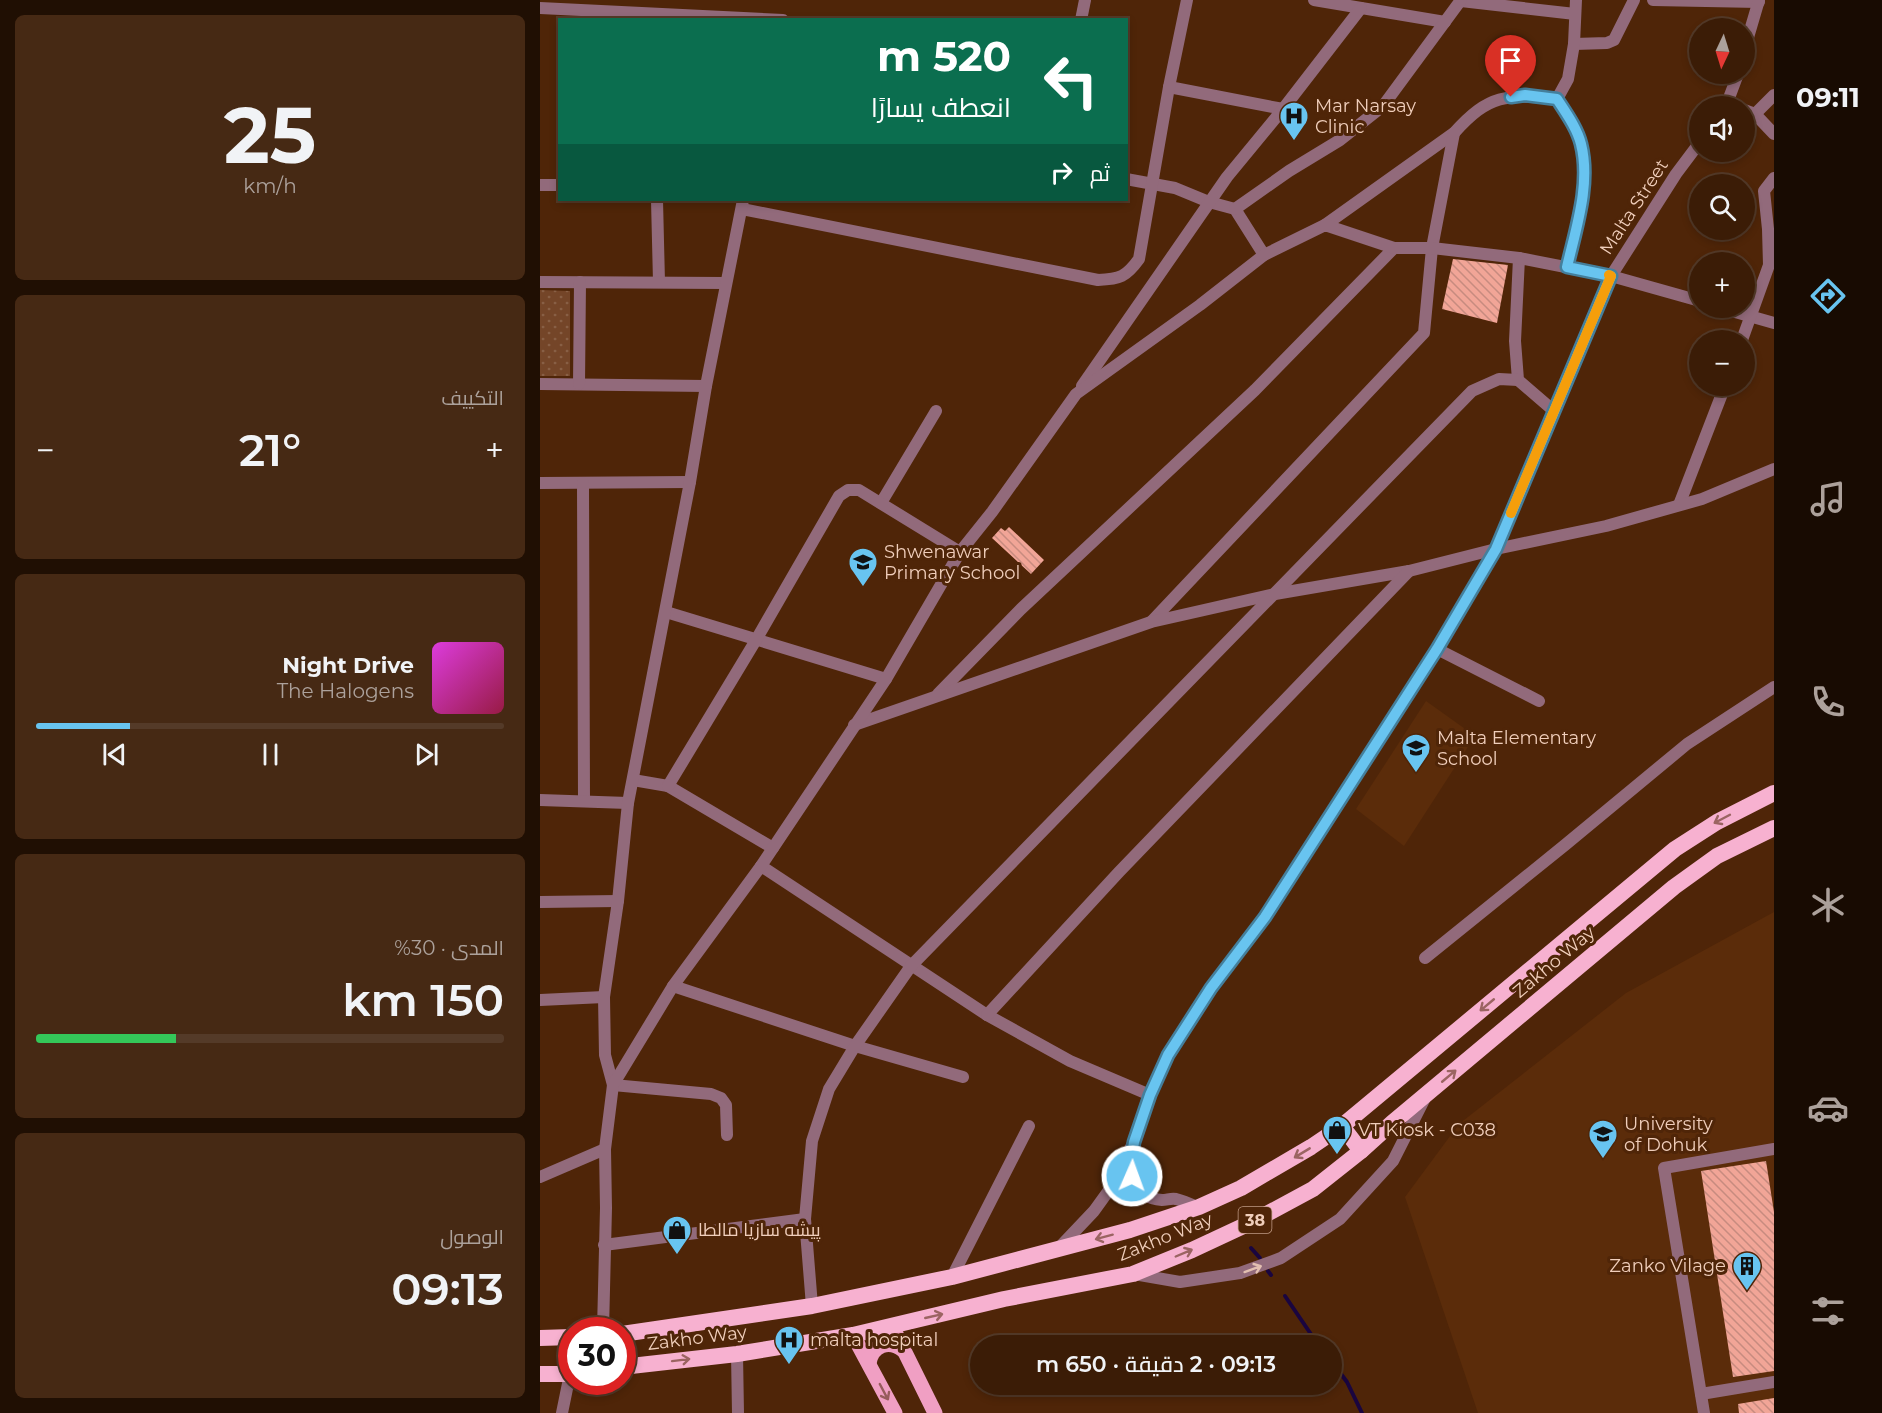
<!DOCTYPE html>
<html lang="ar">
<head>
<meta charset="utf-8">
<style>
  body { margin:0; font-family:Montserrat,Cairo,sans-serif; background:#462914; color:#f1f3f6; direction:rtl; height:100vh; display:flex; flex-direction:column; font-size:22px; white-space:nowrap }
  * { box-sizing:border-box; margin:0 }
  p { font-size:20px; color:#aca19b }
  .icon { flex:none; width:33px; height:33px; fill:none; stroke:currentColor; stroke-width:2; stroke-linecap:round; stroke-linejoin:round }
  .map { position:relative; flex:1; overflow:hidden; direction:ltr }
  .panel { display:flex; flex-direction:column; gap:15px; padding:15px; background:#200f03; width:540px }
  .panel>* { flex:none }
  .hud { position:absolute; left:18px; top:18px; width:570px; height:183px; border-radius:0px; box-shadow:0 3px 9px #0003,0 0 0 2px #543a28; direction:rtl; background:#0b6e4f; color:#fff; overflow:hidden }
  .needle { width:39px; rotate:184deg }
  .fabs { position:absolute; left:1149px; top:18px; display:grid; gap:12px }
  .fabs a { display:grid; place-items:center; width:66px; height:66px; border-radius:50%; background:#3b1c06; box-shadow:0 3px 9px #0003,0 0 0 2px #543a28; font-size:30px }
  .speed { position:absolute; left:18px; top:1317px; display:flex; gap:12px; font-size:30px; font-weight:700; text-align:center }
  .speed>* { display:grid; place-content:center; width:78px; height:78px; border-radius:50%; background:#3b1c06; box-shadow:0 3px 9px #0003,0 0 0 2px #543a28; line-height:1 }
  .speed .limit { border:9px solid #d22; background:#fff; color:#111 }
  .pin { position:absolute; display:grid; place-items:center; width:51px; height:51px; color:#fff; margin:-62px -26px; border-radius:50% 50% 50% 0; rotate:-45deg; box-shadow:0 0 6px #0007 }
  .pin .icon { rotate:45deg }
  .me { position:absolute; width:66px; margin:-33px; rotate:2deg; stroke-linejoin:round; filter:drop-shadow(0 0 4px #0008) }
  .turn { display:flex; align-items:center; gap:21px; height:126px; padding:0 18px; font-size:27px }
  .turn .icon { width:78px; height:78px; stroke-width:2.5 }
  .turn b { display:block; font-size:42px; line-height:51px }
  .then { display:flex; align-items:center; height:57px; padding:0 18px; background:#0003; gap:12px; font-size:22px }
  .big { font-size:45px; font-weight:600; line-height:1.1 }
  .panel .widget { flex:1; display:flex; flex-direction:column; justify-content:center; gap:9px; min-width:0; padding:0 21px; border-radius:9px; background:#462914 }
  .panel .dial { align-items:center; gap:0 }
  .dial b { font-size:78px; line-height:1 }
  .song { display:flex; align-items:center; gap:18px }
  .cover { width:72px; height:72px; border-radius:9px; background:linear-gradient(135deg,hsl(300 70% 55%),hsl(340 70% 35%)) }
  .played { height:6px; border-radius:3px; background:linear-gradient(90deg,#68c4f0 20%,#543a28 20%) }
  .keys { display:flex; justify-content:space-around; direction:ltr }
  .heat { display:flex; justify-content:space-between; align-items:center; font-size:33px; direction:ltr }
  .charge { height:9px; border-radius:4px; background:linear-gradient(90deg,#34c759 30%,#543a28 0) }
  .trip { position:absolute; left:430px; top:1335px; width:372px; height:60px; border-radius:30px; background:#3b1c06; box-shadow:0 3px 9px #0003,0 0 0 2px #543a28; font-weight:600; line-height:60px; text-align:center; direction:rtl }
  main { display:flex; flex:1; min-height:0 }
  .dock { display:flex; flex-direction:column; width:108px; justify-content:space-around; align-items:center; background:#180b02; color:#aca19b }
  .dock .icon { width:42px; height:42px }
  .dock .active { color:#68c4f0 }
  .dock b { font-size:27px; color:#f1f3f6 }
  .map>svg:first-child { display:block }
  .built { fill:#5b2c0a }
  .park { fill:url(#park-dots) }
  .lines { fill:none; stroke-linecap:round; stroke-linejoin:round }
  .stream { stroke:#1a053f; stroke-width:4 }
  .building { fill:url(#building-back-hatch) }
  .minor { stroke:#926a7b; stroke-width:12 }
  .primary { stroke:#f09fc3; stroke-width:15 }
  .trunk { stroke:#f7b1d0; stroke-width:16 }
  .oneway { stroke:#9b6462 }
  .oneway2 { stroke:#e2bfb1 }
  .oneway3 { stroke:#975c5c }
  .route-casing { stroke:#447f9c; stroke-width:15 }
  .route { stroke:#68c4f0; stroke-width:10 }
  .slow { stroke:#f59e0b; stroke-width:10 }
  .labels { text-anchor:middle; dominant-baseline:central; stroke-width:6; stroke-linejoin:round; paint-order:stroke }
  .shield { fill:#4f2508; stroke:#c09b85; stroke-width:1.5 }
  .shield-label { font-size:16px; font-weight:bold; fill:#f0cebb }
  .poi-label { font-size:18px; fill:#f0cebb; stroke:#4f2508; text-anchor:start }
  .street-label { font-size:18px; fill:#f0cebb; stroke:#4f2508 }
</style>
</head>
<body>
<main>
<nav class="dock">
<b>09:11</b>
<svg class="icon active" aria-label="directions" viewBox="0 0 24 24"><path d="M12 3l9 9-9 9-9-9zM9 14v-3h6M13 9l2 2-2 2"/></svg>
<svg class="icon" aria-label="music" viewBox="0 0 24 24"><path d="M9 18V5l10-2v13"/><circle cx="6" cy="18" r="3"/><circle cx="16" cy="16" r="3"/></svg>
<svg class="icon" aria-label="phone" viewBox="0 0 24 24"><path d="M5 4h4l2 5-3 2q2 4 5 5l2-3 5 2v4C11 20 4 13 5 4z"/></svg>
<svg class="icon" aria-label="climate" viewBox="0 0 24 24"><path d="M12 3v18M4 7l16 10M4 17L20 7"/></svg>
<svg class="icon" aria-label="car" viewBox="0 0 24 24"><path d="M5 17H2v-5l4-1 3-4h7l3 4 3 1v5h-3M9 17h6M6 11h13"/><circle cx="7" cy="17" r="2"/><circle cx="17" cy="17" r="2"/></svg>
<svg class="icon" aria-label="filters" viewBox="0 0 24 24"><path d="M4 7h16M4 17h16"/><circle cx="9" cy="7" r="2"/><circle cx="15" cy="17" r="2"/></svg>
</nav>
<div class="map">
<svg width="1234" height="1413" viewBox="0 0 1234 1413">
  <defs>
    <pattern id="park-dots" width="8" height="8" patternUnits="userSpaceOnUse" patternTransform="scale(1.5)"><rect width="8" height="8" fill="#744528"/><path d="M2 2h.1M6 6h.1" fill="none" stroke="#885f45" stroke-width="1.8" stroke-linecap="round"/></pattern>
    <pattern id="building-back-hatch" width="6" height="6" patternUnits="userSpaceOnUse" patternTransform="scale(1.5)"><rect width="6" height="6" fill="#f1a597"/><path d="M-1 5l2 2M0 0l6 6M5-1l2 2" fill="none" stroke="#c78b7f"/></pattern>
  </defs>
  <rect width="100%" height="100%" fill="#4f2508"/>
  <g class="built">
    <path d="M886 701 935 736 864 846 816 809Z"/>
    <path d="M1234 912V1413H938L865 1197 919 1124 1086 993Z"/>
  </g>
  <path class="park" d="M0 290 30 291V376H0Z"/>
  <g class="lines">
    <g class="stream">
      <path d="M711 1248 720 1258"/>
      <path d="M728 1271 731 1275"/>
      <path d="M745 1296 779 1346"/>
      <path d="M792 1362 807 1382 822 1413"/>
    </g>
  </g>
  <g class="building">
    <path d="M913 259 968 265 957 323 902 309Z"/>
    <path d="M469 527 504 560 491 574 452 538 461 528 465 531Z"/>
    <path d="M1226 1161 1234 1212V1371L1193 1377 1161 1171Z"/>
    <path d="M1234 1398V1413H1199L1198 1404Z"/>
  </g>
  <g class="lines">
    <g class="minor">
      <path d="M774 0 905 22"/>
      <path d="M1113 0 1219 2"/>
      <path d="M921 1 1035 14"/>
      <path d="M0 8 243 20"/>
      <path d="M541 20 545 0"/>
      <path d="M1034 44 1067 43 1074 40 1094 0"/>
      <path d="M1204 51 1219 0"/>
      <path d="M629 87 743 109"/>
      <path d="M1017 99 1028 79 1034 44 1036 0"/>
      <path d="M1186 106 1198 74"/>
      <path d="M1204 110 1215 114 1234 134"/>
      <path d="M1215 114 1234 95"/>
      <path d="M586 179 635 188 669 202 695 209 724 255"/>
      <path d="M0 185H20"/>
      <path d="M117 200 119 282"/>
      <path d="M202 209 558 280C580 279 586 277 599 259L629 87 647 0"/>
      <path d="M695 209 749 171 800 140 843 106 921 0"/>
      <path d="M785 225 914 133C949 94 966 94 1017 99 1026 113 1037 128 1041 144 1051 184 1036 228 1027 267"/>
      <path d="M979 258 975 341 978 380 1014 411"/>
      <path d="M0 282 186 283"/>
      <path d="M1181 308 1234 323"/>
      <path d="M1202 340 1229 265 1228 229 1224 191 1234 178"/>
      <path d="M0 384 166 386"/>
      <path d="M39 384 40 282"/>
      <path d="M542 386 687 177 743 109 821 8"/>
      <path d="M0 483 150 482"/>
      <path d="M43 483 44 800"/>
      <path d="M341 503 396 411"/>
      <path d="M1139 505 1185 386"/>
      <path d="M126 612 346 679"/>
      <path d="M611 622 884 333 892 248 914 133"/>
      <path d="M897 649 999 701"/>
      <path d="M398 694 481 609 715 390 854 248"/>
      <path d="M314 725 611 622 735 594 869 571 956 549 1066 526 1162 499 1234 469"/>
      <path d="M93 780 128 786 233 848"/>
      <path d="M128 786 216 640 299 496 308 490H319L420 552"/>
      <path d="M0 800 88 803"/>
      <path d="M221 866 447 1015 530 1061 610 1095"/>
      <path d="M0 902 78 901"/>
      <path d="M885 958 1025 845 1147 744 1234 687"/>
      <path d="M133 986 315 1046 423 1077"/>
      <path d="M0 1000 64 997"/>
      <path d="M447 1015 579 872 869 571"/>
      <path d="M187 1135 186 1105 181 1098 171 1094 73 1085 65 1055 64 997 78 901 88 803 150 482 166 386 203 200"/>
      <path d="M593 1149C590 1173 592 1198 622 1200 627 1200 631 1198 636 1199 644 1201 652 1205 659 1207"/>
      <path d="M0 1177 65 1149"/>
      <path d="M64 1245 265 1219"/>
      <path d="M518 1249 554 1211 572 1186 594 1141 610 1095 628 1055 671 988 725 917 897 649 956 549 1071 276 1136 174 1160 142"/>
      <path d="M594 1274 640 1282 700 1273 741 1258 800 1219 853 1161 886 1096"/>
      <path d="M412 1277 489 1126"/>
      <path d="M272 1306 265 1219 272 1141 289 1089 315 1046 371 966 932 391 959 379 978 380"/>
      <path d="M63 1330 66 1208 65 1149 73 1085 133 986 221 866 346 679 420 552 452 512 536 394 660 305 724 255 785 225 854 248H892L979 258 1071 276 1160 301"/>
      <path d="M197 1354 198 1413"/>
      <path d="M1161 1394 1234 1382"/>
      <path d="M22 1413 30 1374"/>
      <path d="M1164 1413 1124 1168 1234 1149"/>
    </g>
    <g class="primary">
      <path d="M352 1326 395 1413"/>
      <path d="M313 1335 355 1413"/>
      <path d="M329 1363C332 1345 349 1339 363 1350"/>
    </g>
    <g class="trunk">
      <path d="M802 1126 821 1151"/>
      <path d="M82 1334 272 1306 412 1277 590 1230 659 1207 701 1188 771 1147 802 1126 1135 849 1177 822 1234 793"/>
      <path d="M0 1338 32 1337"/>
      <path d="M82 1367 197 1354 313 1335 464 1299 593 1274 652 1250 712 1222 773 1189 821 1151 852 1123 1134 887 1177 856 1234 828"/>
      <path d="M0 1374H32"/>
    </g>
  </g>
  <defs><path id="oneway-shaft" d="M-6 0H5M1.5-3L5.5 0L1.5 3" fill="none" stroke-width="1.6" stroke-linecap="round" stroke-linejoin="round" transform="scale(1.5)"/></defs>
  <g class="oneway">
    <use href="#oneway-shaft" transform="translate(1182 819) rotate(152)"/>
    <use href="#oneway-shaft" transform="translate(947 1005) rotate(140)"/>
    <use href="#oneway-shaft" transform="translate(909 1076) rotate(-40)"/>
    <use href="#oneway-shaft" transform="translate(762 1153) rotate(149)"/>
    <use href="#oneway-shaft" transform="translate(564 1237) rotate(165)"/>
    <use href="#oneway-shaft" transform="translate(644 1253) rotate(-23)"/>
    <use href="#oneway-shaft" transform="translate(394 1316) rotate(-13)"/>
    <use href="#oneway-shaft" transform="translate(141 1360) rotate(-7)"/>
  </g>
  <use class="oneway2" href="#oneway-shaft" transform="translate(713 1269) rotate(-20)"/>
  <use class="oneway3" href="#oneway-shaft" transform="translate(344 1392) rotate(62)"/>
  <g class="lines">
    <g class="route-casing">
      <path id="route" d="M592 1176 591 1162 594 1142 610 1095 628 1055 671 988 725 917 897 649 956 549 1071 276 1027 267C1036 228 1051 184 1041 144 1037 128 1026 113 1017 99L985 95 971 97"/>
    </g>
    <use href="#route" class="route"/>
    <path class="slow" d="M971 513 1071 276 1069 275"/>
  </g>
  <defs>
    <g id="hospital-pin" transform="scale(1.5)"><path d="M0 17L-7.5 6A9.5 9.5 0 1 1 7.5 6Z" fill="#68c4f0" stroke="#4f2508"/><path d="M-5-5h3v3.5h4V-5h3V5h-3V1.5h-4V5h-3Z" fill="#111"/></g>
    <g id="school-pin" transform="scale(1.5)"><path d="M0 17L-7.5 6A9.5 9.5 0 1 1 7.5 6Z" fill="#68c4f0" stroke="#4f2508"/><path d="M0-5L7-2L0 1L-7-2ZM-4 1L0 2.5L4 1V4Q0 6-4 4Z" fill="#111"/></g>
    <g id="shop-pin" transform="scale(1.5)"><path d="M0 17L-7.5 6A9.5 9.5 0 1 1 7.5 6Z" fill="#68c4f0" stroke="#4f2508"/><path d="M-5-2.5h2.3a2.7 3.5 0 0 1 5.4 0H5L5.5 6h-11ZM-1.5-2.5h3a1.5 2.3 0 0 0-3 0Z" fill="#111"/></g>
    <g id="university-pin" transform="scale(1.5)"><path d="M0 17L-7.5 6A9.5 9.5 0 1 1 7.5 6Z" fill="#68c4f0" stroke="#4f2508"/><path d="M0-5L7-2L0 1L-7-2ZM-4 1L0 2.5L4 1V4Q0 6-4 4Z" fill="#111"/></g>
    <g id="building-pin" transform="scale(1.5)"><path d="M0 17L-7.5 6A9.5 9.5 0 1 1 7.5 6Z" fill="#68c4f0" stroke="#4f2508"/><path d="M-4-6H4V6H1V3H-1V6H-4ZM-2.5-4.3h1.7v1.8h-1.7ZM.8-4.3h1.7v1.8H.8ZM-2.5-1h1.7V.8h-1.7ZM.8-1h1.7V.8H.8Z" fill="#111"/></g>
  </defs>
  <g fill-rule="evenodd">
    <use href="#hospital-pin" x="754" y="116"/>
    <use href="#school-pin" x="323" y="562"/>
    <use href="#school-pin" x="876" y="748"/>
    <use href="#shop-pin" x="797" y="1130"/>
    <use href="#university-pin" x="1063" y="1134"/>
    <use href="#shop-pin" x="137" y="1230"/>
    <use href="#building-pin" x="1207" y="1266"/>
    <use href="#hospital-pin" x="249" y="1340"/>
  </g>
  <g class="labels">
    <rect class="shield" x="698.5" y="1207" width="33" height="26" rx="4.5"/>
    <g class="shield-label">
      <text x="715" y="1220">38</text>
    </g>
    <g class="poi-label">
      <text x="775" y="106">Mar Narsay<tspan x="775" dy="21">Clinic</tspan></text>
      <text x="344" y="552">Shwenawar<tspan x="344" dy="21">Primary School</tspan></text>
      <text x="897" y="738">Malta Elementary<tspan x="897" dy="21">School</tspan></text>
      <text x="1084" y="1124">University<tspan x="1084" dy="21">of Dohuk</tspan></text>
      <text x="818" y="1130">VT Kiosk - C038</text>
      <text x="158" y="1230">پيشه سازيا مالطا</text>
      <text x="1186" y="1266" text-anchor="end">Zanko Vilage</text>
      <text x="270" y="1340">malta hospital</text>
    </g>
    <g class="street-label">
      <text transform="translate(1094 207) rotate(-57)">Malta Street</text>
      <text transform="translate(1014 962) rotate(-40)">Zakho Way</text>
      <text transform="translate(625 1237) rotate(-22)">Zakho Way</text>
      <text transform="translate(157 1338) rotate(-7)">Zakho Way</text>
    </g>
  </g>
</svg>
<div class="fabs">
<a><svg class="needle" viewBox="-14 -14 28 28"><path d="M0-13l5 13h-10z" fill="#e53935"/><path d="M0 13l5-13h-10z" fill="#aca19b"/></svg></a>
<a><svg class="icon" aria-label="sound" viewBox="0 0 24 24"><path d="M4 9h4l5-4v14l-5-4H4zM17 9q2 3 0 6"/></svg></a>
<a><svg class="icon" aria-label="search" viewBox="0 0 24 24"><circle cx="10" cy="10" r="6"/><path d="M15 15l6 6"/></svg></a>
<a>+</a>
<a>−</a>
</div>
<div class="speed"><div class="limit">30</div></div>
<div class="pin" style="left:971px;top:97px;background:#d93025"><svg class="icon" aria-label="arrive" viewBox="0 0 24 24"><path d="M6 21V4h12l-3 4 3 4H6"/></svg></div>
<svg class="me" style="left:592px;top:1176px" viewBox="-20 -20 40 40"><circle r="17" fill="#68c4f0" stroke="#fff" stroke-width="3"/><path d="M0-11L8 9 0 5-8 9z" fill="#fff"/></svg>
<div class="trip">09:13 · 2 دقيقة · 650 m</div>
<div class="hud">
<div class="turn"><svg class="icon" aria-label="left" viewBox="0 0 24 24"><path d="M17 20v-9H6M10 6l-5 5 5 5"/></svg><div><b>520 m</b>انعطف يسارًا</div></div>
<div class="then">ثم<svg class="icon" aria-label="right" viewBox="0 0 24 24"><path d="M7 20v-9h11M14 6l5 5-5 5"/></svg></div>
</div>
</div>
<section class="panel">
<div class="widget dial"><b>25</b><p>km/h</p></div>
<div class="widget"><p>التكييف</p>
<div class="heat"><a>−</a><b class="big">21°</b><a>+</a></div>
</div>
<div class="widget">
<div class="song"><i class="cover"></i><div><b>Night Drive</b><p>The Halogens</p></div></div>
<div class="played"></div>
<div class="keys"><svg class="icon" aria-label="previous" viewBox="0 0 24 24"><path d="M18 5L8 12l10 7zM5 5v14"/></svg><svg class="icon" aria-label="pause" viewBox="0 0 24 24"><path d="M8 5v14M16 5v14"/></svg><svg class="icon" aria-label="next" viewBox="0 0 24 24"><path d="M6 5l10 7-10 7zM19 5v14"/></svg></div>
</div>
<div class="widget"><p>المدى · 30%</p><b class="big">150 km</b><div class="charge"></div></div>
<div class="widget"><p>الوصول</p><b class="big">09:13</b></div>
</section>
</main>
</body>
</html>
